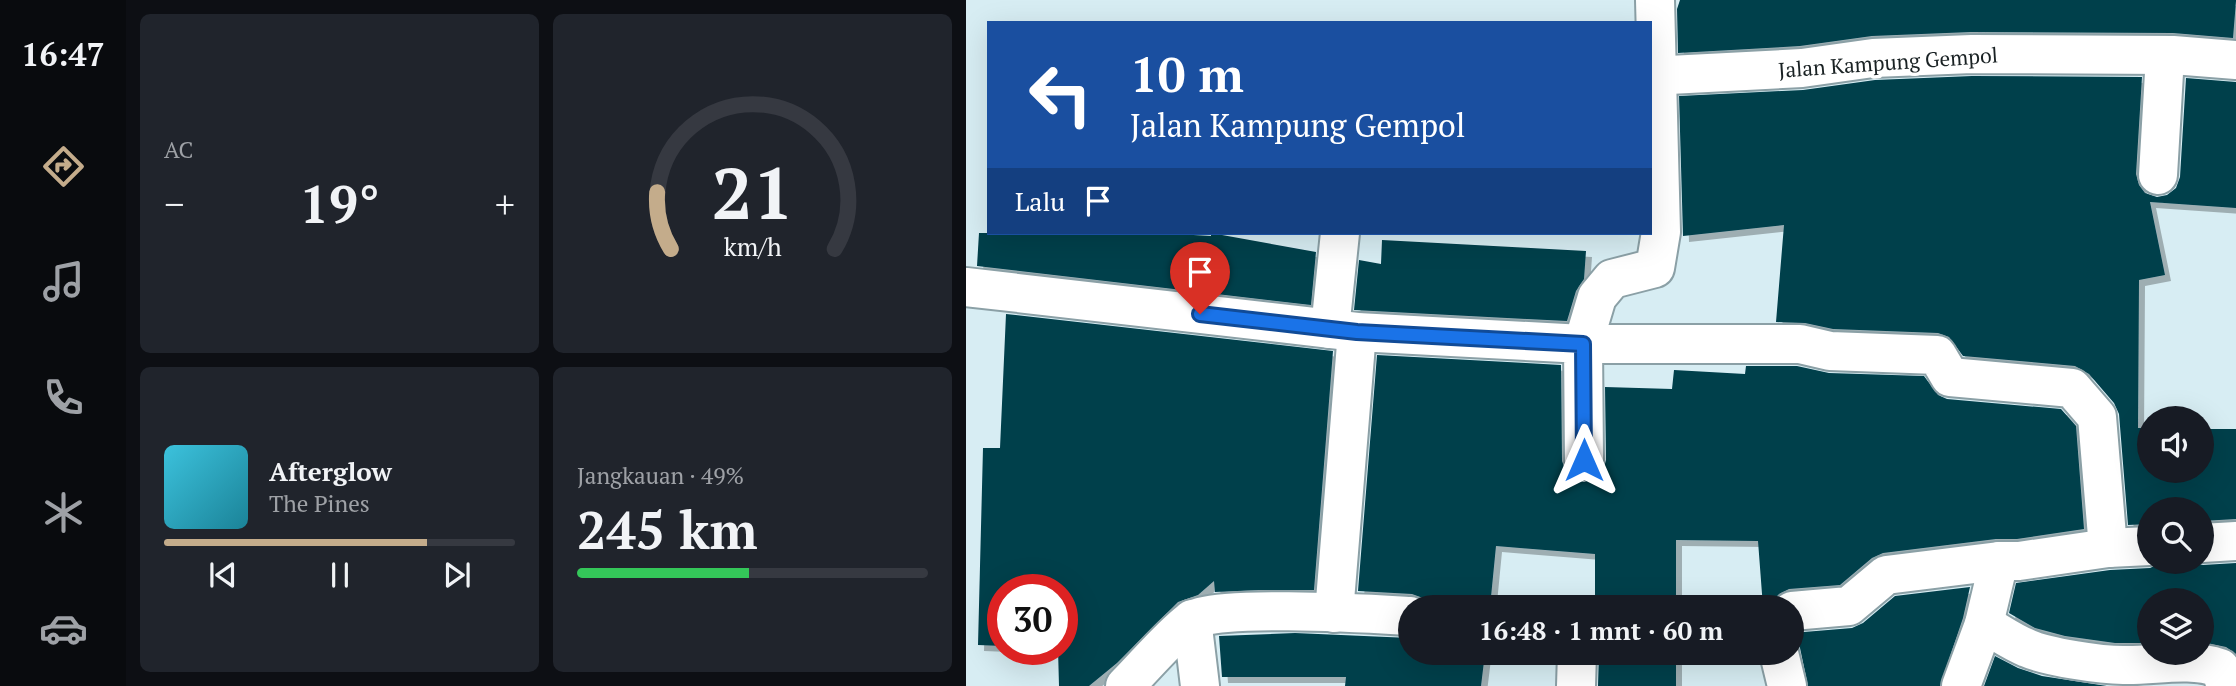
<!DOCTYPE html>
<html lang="id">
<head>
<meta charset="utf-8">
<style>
  body { margin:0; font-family:"PT Serif",serif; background:#20242c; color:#f1f3f6; height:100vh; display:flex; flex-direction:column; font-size:26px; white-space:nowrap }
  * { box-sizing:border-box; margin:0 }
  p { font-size:23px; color:#9ea1a6 }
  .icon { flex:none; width:38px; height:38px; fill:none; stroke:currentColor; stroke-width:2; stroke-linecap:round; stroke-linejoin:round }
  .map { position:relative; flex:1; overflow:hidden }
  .panel { display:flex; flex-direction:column; gap:14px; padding:14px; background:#0d0f14; width:840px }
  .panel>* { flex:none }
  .top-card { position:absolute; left:21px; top:21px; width:665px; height:214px; border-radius:0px; box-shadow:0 7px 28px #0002; background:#1a4fa0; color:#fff; overflow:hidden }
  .fabs { position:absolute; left:1171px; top:406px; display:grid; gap:14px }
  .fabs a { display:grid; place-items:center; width:77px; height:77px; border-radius:50%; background:#171b24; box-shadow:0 7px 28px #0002; font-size:35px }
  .speed { position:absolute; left:21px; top:574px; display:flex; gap:14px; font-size:35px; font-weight:700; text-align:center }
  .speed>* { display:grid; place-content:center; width:91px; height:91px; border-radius:50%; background:#171b24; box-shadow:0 7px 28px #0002; line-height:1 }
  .speed .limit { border:10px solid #d22; background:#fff; color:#111 }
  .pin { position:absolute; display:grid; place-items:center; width:60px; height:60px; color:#fff; margin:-72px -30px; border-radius:50% 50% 50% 0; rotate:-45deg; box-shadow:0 0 7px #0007 }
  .pin .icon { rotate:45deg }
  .me { position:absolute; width:77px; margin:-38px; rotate:0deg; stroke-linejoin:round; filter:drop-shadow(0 0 5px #0008) }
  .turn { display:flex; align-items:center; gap:24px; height:147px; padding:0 28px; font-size:32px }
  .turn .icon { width:91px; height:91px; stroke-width:2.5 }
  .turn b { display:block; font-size:49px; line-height:60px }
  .then { display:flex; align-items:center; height:66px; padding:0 28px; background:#0003; gap:14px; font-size:26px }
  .big { font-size:52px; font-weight:600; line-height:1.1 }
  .panel .widget { flex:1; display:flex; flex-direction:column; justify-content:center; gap:10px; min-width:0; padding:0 24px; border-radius:10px; background:#20242c }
  .panel .dial { align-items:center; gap:0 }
  .dial svg { height:182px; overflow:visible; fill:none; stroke:#363941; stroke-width:7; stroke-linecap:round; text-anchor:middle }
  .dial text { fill:#f1f3f6; stroke:none }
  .song { display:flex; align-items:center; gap:21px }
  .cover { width:84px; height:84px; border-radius:10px; background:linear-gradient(135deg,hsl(190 70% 55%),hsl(190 70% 35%)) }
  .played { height:7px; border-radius:4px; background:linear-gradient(90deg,#c4ac8b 75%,#363941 75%) }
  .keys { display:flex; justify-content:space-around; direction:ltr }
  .heat { display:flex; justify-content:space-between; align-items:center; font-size:38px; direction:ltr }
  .charge { height:10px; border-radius:5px; background:linear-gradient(90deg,#34c759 49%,#363941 0) }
  .panel .tiles { flex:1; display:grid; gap:14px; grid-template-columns:repeat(2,1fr) }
  .trip { position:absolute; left:432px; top:595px; width:406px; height:70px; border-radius:35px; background:#171b24; box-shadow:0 7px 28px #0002; font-weight:600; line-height:70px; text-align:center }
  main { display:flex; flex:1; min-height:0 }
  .tabs { display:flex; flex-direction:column; width:126px; justify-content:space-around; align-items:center; background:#090b0e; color:#9ea1a6 }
  .tabs .icon { width:49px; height:49px }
  .tabs .active { color:#c4ac8b }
  .tabs b { font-size:32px; color:#f1f3f6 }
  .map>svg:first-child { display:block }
  .building { fill:#013f4c; filter:url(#shadow) }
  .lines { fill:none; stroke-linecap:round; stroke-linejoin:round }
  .street-casing { stroke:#8ba0a6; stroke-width:42 }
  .street { stroke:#fff; stroke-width:38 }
  .route-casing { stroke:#114b97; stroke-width:18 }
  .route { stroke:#1a73e8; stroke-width:12 }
  .labels { text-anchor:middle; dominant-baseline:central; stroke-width:7; stroke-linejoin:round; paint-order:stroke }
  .street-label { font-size:21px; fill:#1a2224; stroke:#fff }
</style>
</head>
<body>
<main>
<nav class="tabs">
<b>16:47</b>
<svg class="icon active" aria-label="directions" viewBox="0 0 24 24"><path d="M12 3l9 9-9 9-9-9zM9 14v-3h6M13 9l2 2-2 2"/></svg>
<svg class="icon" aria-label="music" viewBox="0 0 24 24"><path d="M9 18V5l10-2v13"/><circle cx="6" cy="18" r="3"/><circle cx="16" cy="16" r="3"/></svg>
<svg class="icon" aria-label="phone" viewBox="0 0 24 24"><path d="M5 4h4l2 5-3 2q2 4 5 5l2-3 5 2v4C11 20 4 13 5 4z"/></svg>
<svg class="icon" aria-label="climate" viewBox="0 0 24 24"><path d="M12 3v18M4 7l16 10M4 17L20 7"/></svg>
<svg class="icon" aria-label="car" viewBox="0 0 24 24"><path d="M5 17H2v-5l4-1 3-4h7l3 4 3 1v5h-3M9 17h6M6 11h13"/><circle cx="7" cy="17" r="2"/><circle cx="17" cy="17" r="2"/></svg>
</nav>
<section class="panel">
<div class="tiles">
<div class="widget"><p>AC</p>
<div class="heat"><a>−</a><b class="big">19°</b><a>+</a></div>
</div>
<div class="widget dial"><svg viewBox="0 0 100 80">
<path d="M14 69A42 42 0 1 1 86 69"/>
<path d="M14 69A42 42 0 0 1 8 44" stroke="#c4ac8b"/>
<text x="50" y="56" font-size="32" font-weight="700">21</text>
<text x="50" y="72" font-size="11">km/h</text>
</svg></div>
<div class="widget">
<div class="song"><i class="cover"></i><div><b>Afterglow</b><p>The Pines</p></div></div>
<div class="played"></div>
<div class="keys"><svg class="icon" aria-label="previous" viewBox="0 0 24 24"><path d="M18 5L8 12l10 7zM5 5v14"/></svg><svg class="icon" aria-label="pause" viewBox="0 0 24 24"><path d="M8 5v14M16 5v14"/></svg><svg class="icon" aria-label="next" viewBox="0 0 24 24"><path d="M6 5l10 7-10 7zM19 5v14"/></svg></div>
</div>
<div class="widget"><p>Jangkauan · 49%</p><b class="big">245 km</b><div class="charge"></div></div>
</div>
</section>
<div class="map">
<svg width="1270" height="686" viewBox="0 0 1270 686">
  <defs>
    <filter id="shadow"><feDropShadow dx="6" dy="6" stdDeviation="0" flood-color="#0004"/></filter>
  </defs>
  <rect width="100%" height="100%" fill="#d7edf3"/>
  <g class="building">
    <path d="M714 0H1270V1L1267 38 1207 33 1005 32 906 36 834 46 712 53 711 9Z"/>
    <path d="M1006 76 1176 77 1170 174 1173 185 1179 193 1191 197 1201 195 1210 188 1214 177 1220 78 1270 82V208L1184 202 1199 275 1173 280 1172 428H1183V471H1236V429H1270V519L1236 521V509H1183V524L1162 525 1153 414 1148 403 1123 374 1109 366 997 356 983 337 972 333 867 329 839 323 810 322 818 225 717 236 713 96 837 90 909 80Z"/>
    <path d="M13 233H192L245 236V233L350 252 345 305 11 266Z"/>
    <path d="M416 240 620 251 618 279 610 291 601 321 388 310 393 260 415 264Z"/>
    <path d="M40 314 367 351 348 590H293L249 592 248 581 232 595 212 602 151 663 123 686H93L92 649H96V590H37V646L12 645 17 448H34Z"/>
    <path d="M411 355 595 365 596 461 600 472 607 479 618 482 630 478 637 471 640 460 639 387 706 389 708 370 779 374 780 366H831L863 373 958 376 972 395 981 399 1095 409 1110 426 1118 529 1051 539H1030L917 553 906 558 874 585 823 589 813 594 807 601 805 607H797L792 541 710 540V607H629V554L530 546 524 607H464L457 598 446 594 392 591Z"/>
    <path d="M1197 562H1225L1237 565 1270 563V654L1260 647 1236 642V600H1183V642L1180 643H1149L1099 636 1069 628 1043 613 1050 583 1144 570 1184 568Z"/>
    <path d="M1004 587 997 618 974 686H842L834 648 826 633 886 628 897 623 929 596Z"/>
    <path d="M329 633 444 638V653H519L515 686H379L380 677H256L253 636Z"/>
    <path d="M633 653H710V686H632Z"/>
    <path d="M1029 656 1052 668 1076 676 1141 686H1018Z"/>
  </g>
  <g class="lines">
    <g class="street-casing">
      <g id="street">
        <path d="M689 0 695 232 689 268 646 279 631 297 617 344H834L864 351 971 355 984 377 1106 388 1131 417 1142 548"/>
        <path d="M684 76 836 68 907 58 1006 54 1207 55 1270 60"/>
        <path d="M1192 175 1199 56"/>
        <path d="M0 287 391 332 617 344 618 460"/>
        <path d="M364 329 374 233"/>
        <path d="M1236 543 1270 541"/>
        <path d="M826 611 883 606 920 575 1033 561H1053L1142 548 1183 546"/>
        <path d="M368 613 391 332"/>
        <path d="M226 619 234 686"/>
        <path d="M1018 624C1032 632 1046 642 1061 648 1081 657 1135 665 1157 665 1190 666 1221 657 1254 668L1260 686"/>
        <path d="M813 653 821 686"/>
        <path d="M159 686C178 667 204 636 224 621 247 604 408 614 444 616"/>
        <path d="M610 686 611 653"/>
        <path d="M995 686 1018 624 1033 561"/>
      </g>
    </g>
    <use href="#street" class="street"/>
  </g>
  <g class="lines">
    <g class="route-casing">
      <path id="route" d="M234 314 391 332 617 344 618 460"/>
    </g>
    <use href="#route" class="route"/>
  </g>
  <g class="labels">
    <g class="street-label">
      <text transform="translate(922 62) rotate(-4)">Jalan Kampung Gempol</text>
    </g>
  </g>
</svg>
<div class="fabs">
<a><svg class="icon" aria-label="sound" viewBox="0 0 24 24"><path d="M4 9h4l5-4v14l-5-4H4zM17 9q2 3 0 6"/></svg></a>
<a><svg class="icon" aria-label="search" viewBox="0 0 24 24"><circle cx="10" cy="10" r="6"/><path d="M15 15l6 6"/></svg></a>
<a><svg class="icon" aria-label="layers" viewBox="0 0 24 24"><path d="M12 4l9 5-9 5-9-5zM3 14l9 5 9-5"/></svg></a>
</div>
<div class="speed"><div class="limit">30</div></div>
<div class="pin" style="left:234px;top:314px;background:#d93025"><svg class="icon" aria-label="arrive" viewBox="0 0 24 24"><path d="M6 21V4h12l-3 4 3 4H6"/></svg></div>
<svg class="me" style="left:618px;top:460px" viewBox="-20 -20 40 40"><path d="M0-17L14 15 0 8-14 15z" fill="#1a73e8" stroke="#fff" stroke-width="4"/></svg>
<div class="trip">16:48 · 1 mnt · 60 m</div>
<div class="top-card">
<div class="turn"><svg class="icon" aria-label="left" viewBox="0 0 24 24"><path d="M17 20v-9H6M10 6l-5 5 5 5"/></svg><div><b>10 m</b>Jalan Kampung Gempol</div></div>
<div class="then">Lalu<svg class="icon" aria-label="arrive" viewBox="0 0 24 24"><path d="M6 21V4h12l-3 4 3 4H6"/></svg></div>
</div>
</div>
</main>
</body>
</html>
